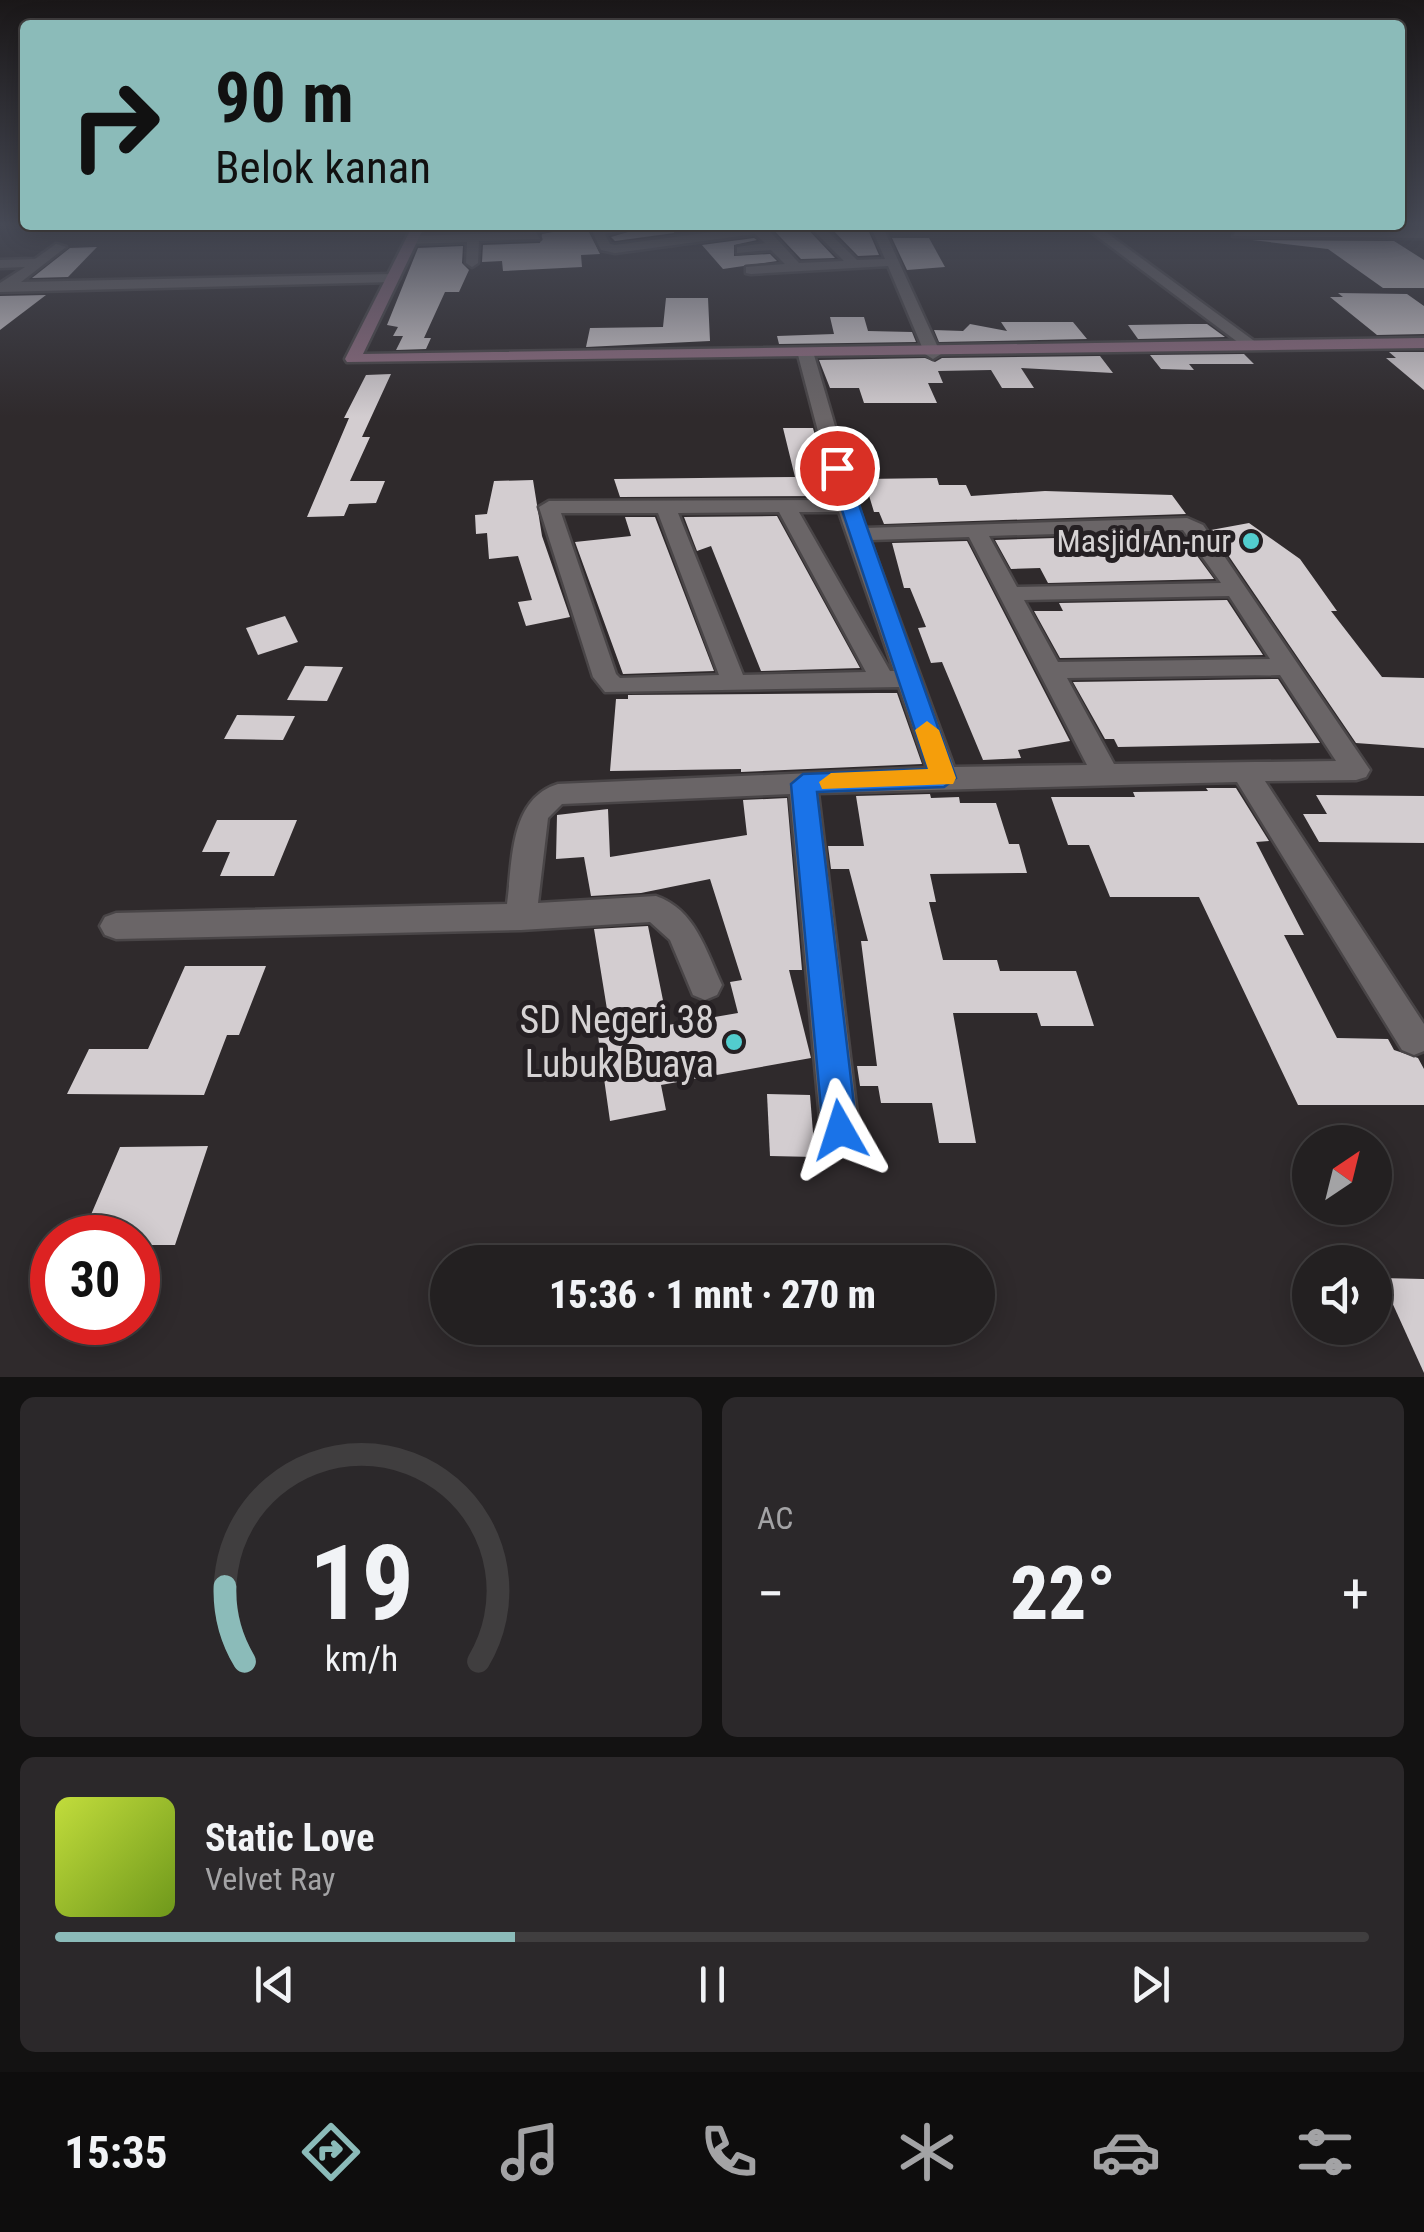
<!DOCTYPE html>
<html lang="id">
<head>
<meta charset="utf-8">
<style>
  body { margin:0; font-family:"Roboto Condensed",sans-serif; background:#2b282a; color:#f1f3f6; height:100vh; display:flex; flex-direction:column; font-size:38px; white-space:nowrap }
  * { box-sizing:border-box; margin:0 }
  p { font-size:32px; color:#a3a3a5 }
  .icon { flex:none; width:55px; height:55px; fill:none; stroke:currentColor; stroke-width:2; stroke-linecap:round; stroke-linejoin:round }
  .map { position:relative; height:1377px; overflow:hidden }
  .details { display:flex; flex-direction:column; gap:20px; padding:20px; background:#131212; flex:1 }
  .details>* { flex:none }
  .guide { position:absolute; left:20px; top:20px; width:1385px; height:210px; border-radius:10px; box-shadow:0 5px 25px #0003,0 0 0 2px #403e3f; background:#8bbbb9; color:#111; overflow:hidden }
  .needle { width:65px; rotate:35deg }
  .fabs { position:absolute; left:1292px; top:1125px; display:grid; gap:20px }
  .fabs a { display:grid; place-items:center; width:100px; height:100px; border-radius:50%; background:#232021; box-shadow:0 5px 25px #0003,0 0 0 2px #403e3f; font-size:50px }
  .speed { position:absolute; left:30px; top:1215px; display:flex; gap:20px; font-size:50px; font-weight:700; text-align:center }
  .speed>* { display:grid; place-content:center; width:130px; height:130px; border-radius:50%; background:#232021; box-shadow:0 5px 25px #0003,0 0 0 2px #403e3f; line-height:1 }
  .speed .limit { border:15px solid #d22; background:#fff; color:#111 }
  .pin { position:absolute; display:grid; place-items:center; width:85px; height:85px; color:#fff; margin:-42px; border:5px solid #fff; border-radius:50%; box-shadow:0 2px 10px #0007 }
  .me { position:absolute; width:110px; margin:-55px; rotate:354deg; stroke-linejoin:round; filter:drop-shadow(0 0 8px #0008) }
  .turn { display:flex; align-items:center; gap:35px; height:210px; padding:0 30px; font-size:45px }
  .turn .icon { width:130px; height:130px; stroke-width:2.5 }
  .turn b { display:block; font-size:70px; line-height:85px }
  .big { font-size:75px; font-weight:800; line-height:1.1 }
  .details .widget { flex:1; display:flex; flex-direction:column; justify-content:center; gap:15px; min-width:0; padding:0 35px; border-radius:15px; background:#2b282a }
  .details .dial { align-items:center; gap:0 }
  .dial svg { height:260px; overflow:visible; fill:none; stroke:#403e3f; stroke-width:7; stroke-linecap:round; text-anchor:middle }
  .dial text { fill:#f1f3f6; stroke:none }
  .song { display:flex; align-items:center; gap:30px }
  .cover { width:120px; height:120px; border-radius:15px; background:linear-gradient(135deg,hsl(70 70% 55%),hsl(80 70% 35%)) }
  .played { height:10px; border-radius:5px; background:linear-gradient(90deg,#8bbbb9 35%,#403e3f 35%) }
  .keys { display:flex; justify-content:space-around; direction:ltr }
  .heat { display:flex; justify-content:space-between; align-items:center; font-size:55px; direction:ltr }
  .details .tiles { flex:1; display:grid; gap:20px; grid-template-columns:1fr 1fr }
  .widget:last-child { grid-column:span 2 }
  .trip { position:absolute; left:430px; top:1245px; width:565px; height:100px; border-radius:50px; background:#232021; box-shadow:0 5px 25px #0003,0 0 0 2px #403e3f; font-weight:800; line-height:100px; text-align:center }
  .tab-bar { display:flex; height:160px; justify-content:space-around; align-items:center; background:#0e0d0d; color:#a3a3a5 }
  .tab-bar .icon { width:70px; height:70px }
  .tab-bar .selected { color:#8bbbb9 }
  .tab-bar b { font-size:45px; color:#f1f3f6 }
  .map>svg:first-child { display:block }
  .building { fill:#d3cdd0 }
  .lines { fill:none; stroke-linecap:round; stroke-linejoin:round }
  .street-casing { stroke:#494547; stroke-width:5 }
  .secondary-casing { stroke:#494547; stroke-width:5 }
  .street { fill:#6a6567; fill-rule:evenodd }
  .secondary { fill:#8e6c7f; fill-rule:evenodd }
  .route { fill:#1a73e8; stroke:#114b97; stroke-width:2.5 }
  .slow { fill:#f59e0b }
  .poi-dot { fill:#52cdce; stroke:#252023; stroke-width:4 }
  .labels { text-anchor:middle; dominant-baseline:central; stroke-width:10; stroke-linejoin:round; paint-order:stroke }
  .poi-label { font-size:32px; fill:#d6d3d4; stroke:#252023; text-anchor:end }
  .near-poi-label { font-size:38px; fill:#d6d3d4; stroke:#252023; text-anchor:end }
</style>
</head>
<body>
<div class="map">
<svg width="1424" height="1377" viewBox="0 0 1424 1377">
  <rect width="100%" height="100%" fill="#2f2a2c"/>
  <g class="building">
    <path d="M436 225H526L528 229 426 232 434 231Z"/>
    <path d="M652 225H674V233L615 241 611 237Z"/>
    <path d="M769 225H804L835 258 801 259Z"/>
    <path d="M828 225H866L879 255 858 256Z"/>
    <path d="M586 226 600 254 581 255 582 267 503 271 502 261 482 262 483 245 540 243 542 234Z"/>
    <path d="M754 238 757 240 734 245V256L770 254 777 261 723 269 702 245Z"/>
    <path d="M892 238H929L945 267 907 270Z"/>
    <path d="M1252 240 1394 241 1424 260V288H1383L1328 249Z"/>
    <path d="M463 246 462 263 469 270 459 292H445L424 338H431L426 349 396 350 403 336H393L398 327 387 325 418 248Z"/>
    <path d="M97 247 68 277 32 278 70 248Z"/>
    <path d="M1338 293 1407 294 1424 306V334L1377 335 1330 297H1343Z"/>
    <path d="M46 295 0 330V296Z"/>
    <path d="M666 298H708L710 341 586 347 590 328 663 327Z"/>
    <path d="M830 317H864L868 331 912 332 916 342 779 344 777 336 834 334Z"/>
    <path d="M1001 322H1073L1087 339 939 342 934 330 963 331 970 324 1007 331Z"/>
    <path d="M1189 324H1207L1225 337 1138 339 1128 325Z"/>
    <path d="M1389 352H1424V390L1386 358H1396Z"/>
    <path d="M1244 354 1254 364H1189L1194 370 1161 369 1150 355Z"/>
    <path d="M1100 356 1113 373 1021 368 1034 388H1002L991 370 938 371 943 383H928L937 403H864L859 388H830L819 360 925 358 935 362 942 358Z"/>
    <path d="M391 374 362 437H370L350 481H385L376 503 349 504 344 516 307 517 349 418H344L366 375Z"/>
    <path d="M783 428H813L831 496 620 497 614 479 795 477Z"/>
    <path d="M937 478 939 485H966L971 496 1045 491 1172 495 1186 514 884 524 879 512H874L864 479Z"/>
    <path d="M533 480 542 536 570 617 526 626 518 602 532 600 518 556 489 559 487 533 476 534 475 515 487 514 494 481Z"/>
    <path d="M777 516 860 668 761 671 711 546 697 551 684 517Z"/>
    <path d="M625 517H655L714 671 623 674 575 542 631 536Z"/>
    <path d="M1249 523 1300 559 1337 611H1331L1382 677 1424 678V748L1356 743 1211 530Z"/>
    <path d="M1181 534 1214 579 1048 583 1040 568 1011 569 995 540Z"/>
    <path d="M967 541 1070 741 1018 750 1021 758 983 760 942 662 931 663 918 628 926 627 910 588H904L892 543Z"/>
    <path d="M1227 600 1263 655 1060 658 1034 611H1063L1059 603Z"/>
    <path d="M285 616 298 642 258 655 246 628Z"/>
    <path d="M305 666 343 667 327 701 287 700Z"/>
    <path d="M1278 679 1320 743 1118 747 1114 739H1105L1073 682Z"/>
    <path d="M876 693H897L922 764 741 772V769L610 771 616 699H628V695Z"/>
    <path d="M237 715 295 716 283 740 224 739Z"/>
    <path d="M1206 788H1236L1269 841 1256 842 1304 935H1284L1337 1038 1388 1039 1394 1050 1418 1058 1424 1069V1105H1298L1199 897H1110L1089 845H1068L1051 797H1135L1133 792 1208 791Z"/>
    <path d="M930 794 931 798 959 797 960 803H996L1009 844H1019L1027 873 930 874 936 902H929L943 960H997L1000 971H1076L1094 1026H1041L1037 1013H953L976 1143H939L932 1103H881L878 1086H860L857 1066H877L861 941H868L849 869H831L828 846H864L856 796Z"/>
    <path d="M1316 795 1424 796V843L1319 842 1303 814H1327Z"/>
    <path d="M787 798 802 970H789L811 1058 661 1085 666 1110 610 1121 598 1036 611 1034 594 929 648 926 668 1025 738 1013 730 982 742 980 710 879 641 893 591 896 584 857 556 859 557 815 608 809 610 857 747 835 743 800Z"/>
    <path d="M217 820H297L274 876H220L230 852H202Z"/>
    <path d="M185 966H266L239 1035H227L204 1095 67 1094 89 1049H148Z"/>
    <path d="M767 1094 810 1095 815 1157 770 1156Z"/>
    <path d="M208 1146 175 1245H138V1238H81L120 1147Z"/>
    <path d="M1381 1278 1424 1279V1373Z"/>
  </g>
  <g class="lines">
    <g class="street-casing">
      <g id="street">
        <path d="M530 225H572L534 232Z"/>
        <path d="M589 225H648L605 234 610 244 615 245 764 225 799 263 844 261 808 225H821L857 260 885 259 870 225H882L941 354 933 359 925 354 888 266 751 274 746 273V267L785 264 771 250 737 253V247L765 243 755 234 615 253 601 250Z"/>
        <path d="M1082 225H1096L1257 343V349H1247Z"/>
        <path d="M1237 229 1424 230V238L1233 236Z"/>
        <path d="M536 232 540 239 479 241 478 263 472 267 466 263 467 242 412 244 406 240 412 236Z"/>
        <path d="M56 244 66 247 21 282 393 274 400 278 393 282 0 292V283L25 267 0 268V260L35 259Z"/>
        <path d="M806 350 814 355 865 528 1187 518 1203 525 1370 770 1366 777 1356 780 1265 781 1424 1024V1051L1414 1055 1402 1050 1237 782 818 793 859 1130 853 1143 840 1149 827 1143 821 1130 790 794 562 804 548 818 538 903 656 896C695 909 706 951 722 985L717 995 705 1000 693 995 670 940 650 922 521 930 116 939 105 935 100 926 105 917 116 913 507 904C513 861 509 799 558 784L927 768 899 687 605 692 593 677 539 507 549 501 836 500 798 355ZM779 512 866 672 743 675 678 513ZM799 512H839L894 671H890ZM561 513H658L719 675 620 678 616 674ZM1183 530 1221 583 1017 587 989 536ZM969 537 1087 765 954 767 870 540ZM1229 596 1270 659 1058 662 1024 600ZM1280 675 1336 761 1114 764 1067 678Z"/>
      </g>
    </g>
    <g class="secondary-casing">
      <path id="secondary" d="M413 225H425L363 354 1424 338V348L347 362 345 359Z"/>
    </g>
    <use href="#street" class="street"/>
    <use href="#secondary" class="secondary"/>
  </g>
  <linearGradient id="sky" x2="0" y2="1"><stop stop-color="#1a1718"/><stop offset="0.54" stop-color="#474a56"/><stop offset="1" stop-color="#474a56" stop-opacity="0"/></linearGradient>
  <rect width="1424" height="417" fill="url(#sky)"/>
  <path class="route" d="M837 463 846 468 956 778 944 787 817 792 857 1130 852 1142 840 1147 828 1142 823 1130 791 784 803 774 928 769 828 468Z"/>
  <path class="slow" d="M927 721 939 730 956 778 953 784 822 789 819 782 831 773 928 769 915 730Z"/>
  <g class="poi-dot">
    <circle cx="1251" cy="541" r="10"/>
    <circle cx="734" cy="1042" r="10"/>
  </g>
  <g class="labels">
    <g class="poi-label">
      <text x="1231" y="541">Masjid An-nur</text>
    </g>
    <g class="near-poi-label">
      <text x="714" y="1020">SD Negeri 38<tspan x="714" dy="44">Lubuk Buaya</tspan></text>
    </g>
  </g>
</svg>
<div class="fabs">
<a><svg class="needle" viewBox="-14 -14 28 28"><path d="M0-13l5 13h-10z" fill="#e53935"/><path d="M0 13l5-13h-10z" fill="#a3a3a5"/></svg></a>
<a><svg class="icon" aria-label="sound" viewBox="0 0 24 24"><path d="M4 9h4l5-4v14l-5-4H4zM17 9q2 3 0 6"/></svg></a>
</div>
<div class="speed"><div class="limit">30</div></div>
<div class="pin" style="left:837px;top:468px;background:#d93025"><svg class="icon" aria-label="arrive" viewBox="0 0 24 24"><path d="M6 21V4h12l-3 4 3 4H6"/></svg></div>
<svg class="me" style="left:840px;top:1130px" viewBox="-20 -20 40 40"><path d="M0-17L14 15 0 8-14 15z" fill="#1a73e8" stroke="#fff" stroke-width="4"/></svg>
<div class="trip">15:36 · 1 mnt · 270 m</div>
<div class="guide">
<div class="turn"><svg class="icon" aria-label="right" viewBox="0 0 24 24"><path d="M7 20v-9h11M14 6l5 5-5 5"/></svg><div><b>90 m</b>Belok kanan</div></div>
</div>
</div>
<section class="details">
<div class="tiles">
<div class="widget dial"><svg viewBox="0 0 100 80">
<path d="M14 69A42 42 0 1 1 86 69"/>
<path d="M14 69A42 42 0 0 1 8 46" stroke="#8bbbb9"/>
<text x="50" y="56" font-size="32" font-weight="700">19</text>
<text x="50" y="72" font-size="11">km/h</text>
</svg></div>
<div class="widget"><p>AC</p>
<div class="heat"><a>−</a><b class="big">22°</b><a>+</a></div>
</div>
<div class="widget">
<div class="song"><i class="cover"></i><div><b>Static Love</b><p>Velvet Ray</p></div></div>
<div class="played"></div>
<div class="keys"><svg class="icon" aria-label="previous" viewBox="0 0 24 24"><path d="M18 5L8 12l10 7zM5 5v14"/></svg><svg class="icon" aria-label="pause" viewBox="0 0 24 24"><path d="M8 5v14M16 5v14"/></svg><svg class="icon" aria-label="next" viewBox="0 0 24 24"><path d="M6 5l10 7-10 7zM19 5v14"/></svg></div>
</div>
</div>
</section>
<nav class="tab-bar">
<b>15:35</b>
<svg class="icon selected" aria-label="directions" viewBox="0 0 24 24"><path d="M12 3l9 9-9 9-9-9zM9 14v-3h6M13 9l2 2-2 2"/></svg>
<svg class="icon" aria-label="music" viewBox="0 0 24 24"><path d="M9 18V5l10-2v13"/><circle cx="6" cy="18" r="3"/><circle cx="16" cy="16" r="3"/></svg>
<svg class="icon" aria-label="phone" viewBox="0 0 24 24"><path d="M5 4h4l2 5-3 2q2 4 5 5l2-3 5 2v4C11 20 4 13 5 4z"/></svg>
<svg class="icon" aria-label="climate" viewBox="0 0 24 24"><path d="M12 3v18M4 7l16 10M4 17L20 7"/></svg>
<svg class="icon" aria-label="car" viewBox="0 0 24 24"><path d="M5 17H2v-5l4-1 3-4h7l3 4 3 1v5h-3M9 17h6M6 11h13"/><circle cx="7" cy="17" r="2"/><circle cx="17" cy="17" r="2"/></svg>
<svg class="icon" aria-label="filters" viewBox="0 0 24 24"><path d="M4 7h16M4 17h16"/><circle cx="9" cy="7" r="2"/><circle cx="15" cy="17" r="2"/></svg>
</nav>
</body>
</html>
